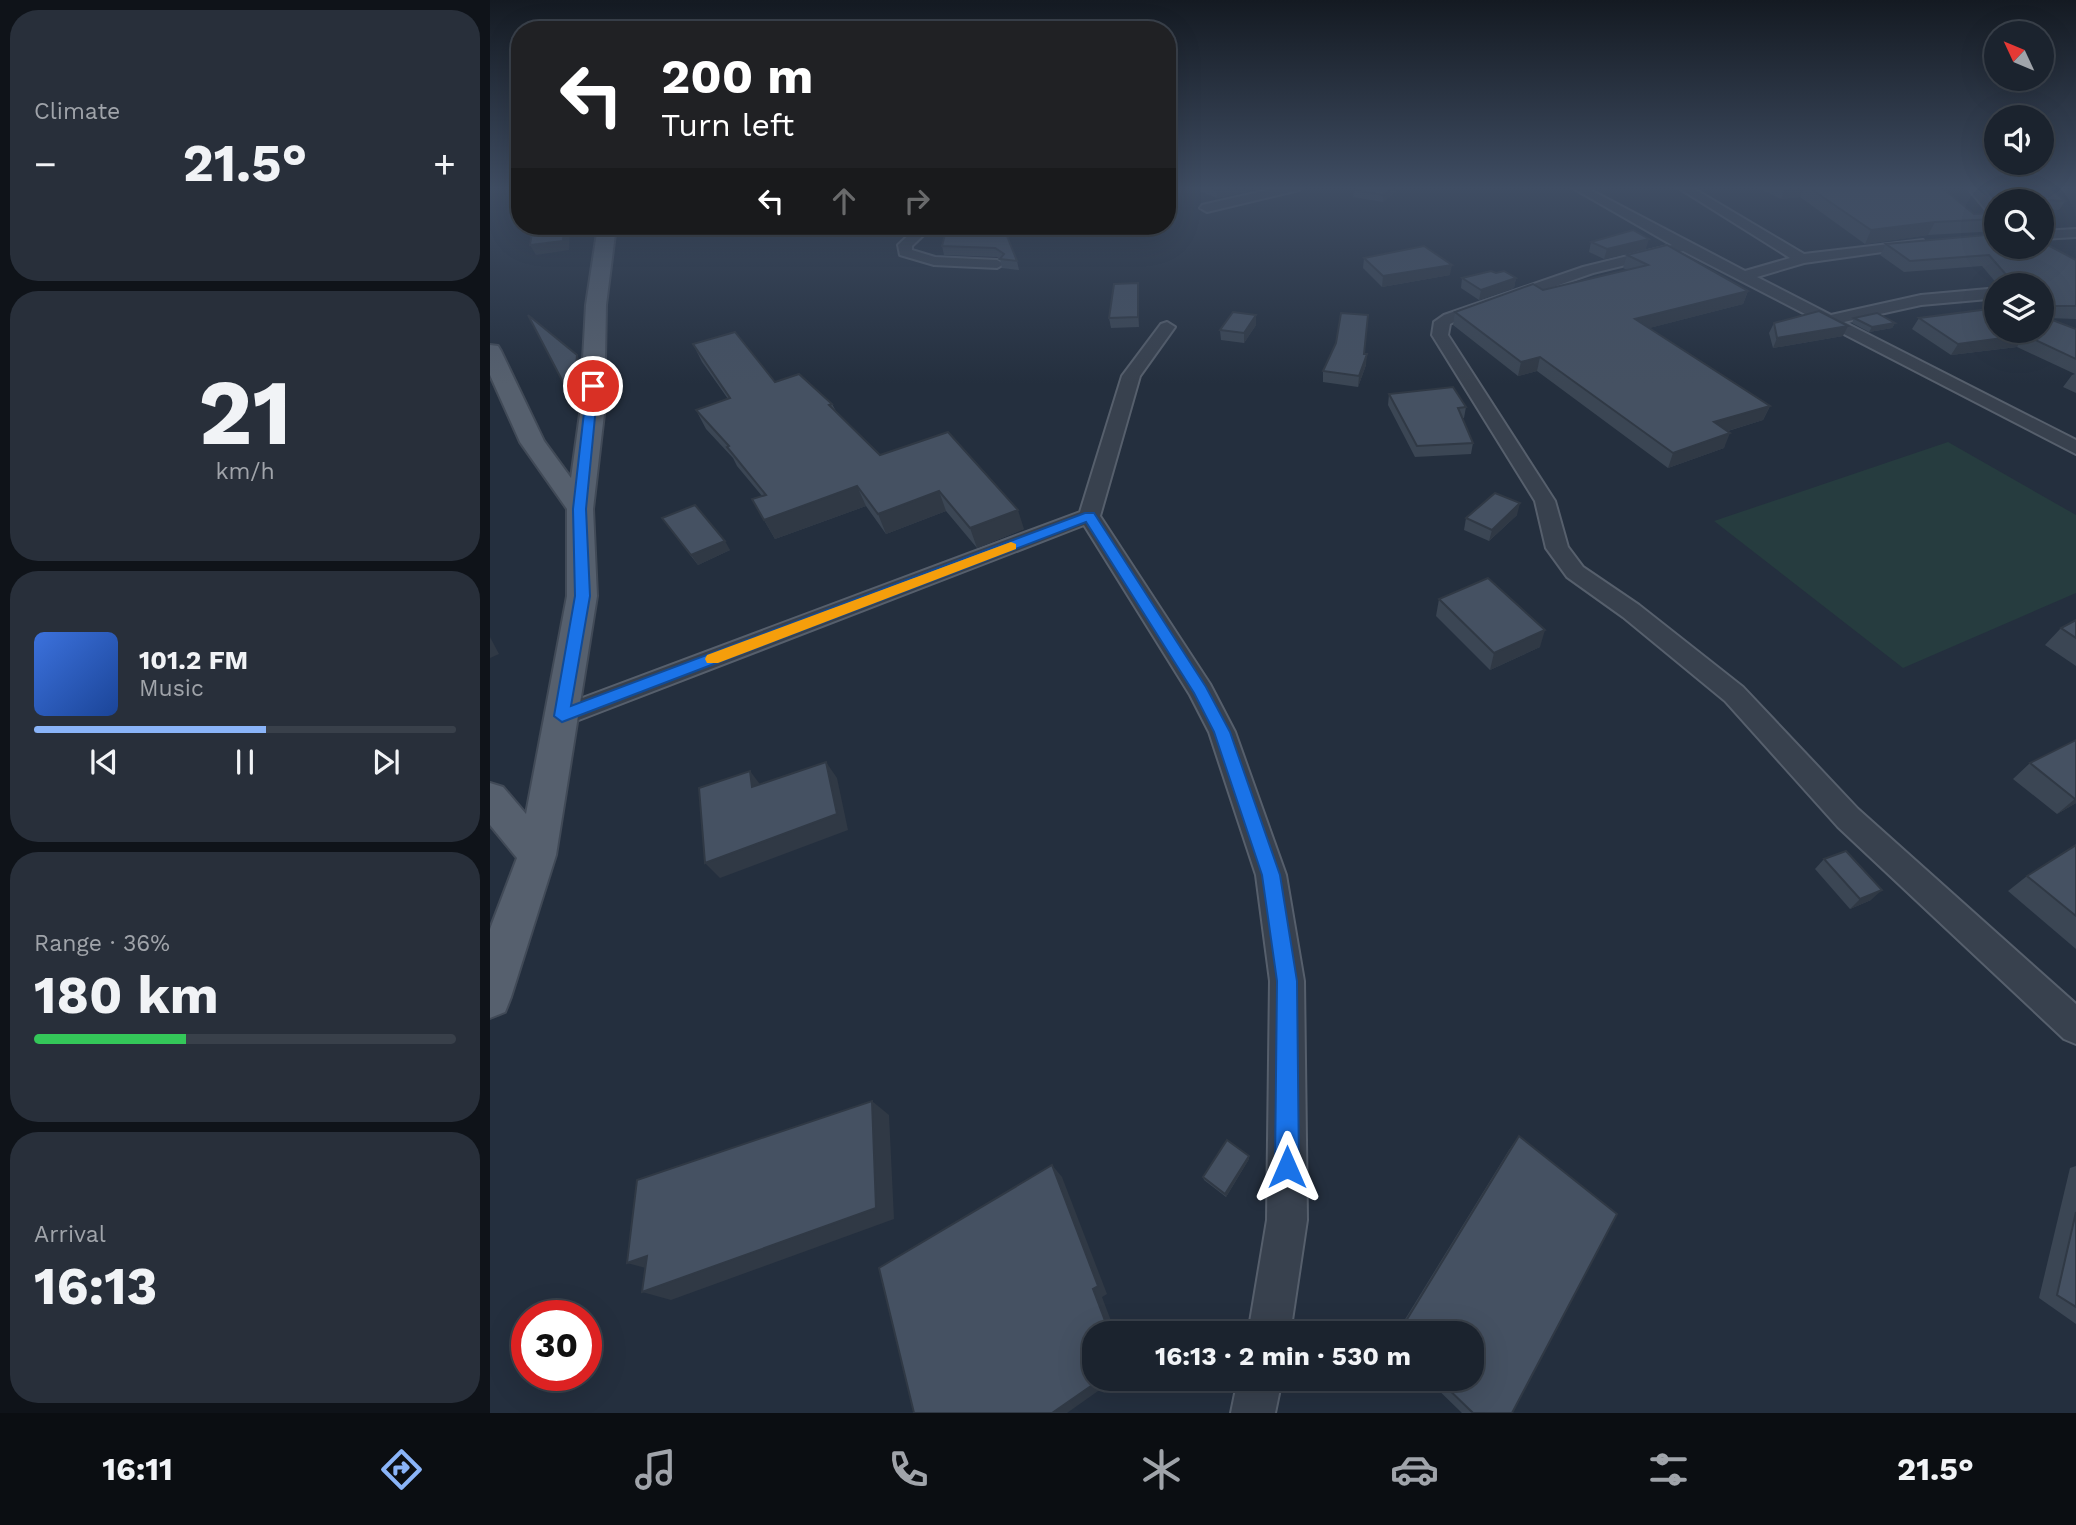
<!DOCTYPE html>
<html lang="en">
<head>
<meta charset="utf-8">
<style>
  body { margin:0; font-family:"Work Sans",sans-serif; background:#282f3a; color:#f1f3f6; height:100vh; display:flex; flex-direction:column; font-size:26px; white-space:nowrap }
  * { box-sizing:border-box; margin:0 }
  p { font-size:23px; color:#a0a4aa }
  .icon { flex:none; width:38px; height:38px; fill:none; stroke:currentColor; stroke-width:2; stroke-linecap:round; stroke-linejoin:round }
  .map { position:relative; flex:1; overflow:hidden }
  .details { display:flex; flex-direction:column; gap:10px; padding:10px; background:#0f1319; width:490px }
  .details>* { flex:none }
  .hud { position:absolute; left:21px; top:21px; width:665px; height:214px; border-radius:28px; box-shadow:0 7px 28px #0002,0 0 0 2px #39404a; background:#202124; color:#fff; overflow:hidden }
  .needle { width:46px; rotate:314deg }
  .tools { position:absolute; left:1494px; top:21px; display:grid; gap:14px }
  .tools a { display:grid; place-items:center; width:70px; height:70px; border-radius:50%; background:#1b232e; box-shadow:0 7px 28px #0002,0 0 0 2px #39404a; font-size:35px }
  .speed { position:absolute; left:21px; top:1300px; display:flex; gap:14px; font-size:35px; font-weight:700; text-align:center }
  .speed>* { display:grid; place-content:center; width:91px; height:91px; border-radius:50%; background:#1b232e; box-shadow:0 7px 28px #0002,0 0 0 2px #39404a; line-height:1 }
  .speed .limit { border:10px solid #d22; background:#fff; color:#111 }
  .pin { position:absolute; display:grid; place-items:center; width:60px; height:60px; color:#fff; margin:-30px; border:4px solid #fff; border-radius:50%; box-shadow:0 2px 7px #0007 }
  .me { position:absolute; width:77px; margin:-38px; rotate:0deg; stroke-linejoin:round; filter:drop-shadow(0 0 5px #0008) }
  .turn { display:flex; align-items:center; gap:24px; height:147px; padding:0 35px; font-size:32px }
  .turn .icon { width:91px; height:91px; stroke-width:2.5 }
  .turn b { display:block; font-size:49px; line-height:60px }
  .lanes { display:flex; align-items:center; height:66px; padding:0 35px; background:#0003; justify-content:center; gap:35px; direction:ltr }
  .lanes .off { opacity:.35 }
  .big { font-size:52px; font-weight:700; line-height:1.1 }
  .details .card { flex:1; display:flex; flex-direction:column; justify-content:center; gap:10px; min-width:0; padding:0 24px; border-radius:28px; background:#282f3a }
  .details .dial { align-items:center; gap:0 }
  .dial b { font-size:91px; line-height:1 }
  .song { display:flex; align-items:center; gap:21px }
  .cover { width:84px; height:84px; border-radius:10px; background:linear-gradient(135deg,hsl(220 70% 55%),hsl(220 70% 35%)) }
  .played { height:7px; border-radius:4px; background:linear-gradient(90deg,#8ab4f8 55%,#39404a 55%) }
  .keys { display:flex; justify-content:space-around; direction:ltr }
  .heat { display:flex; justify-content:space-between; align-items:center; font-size:38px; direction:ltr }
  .charge { height:10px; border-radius:5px; background:linear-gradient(90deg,#34c759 36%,#39404a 0) }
  .trip { position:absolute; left:592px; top:1321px; width:402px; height:70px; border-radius:28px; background:#1b232e; box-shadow:0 7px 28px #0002,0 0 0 2px #39404a; font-weight:700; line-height:70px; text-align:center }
  .tabs { display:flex; height:112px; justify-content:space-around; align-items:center; background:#0b0e12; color:#a0a4aa }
  .tabs .icon { width:49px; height:49px }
  .tabs .current { color:#8ab4f8 }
  .tabs b { font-size:32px; color:#f1f3f6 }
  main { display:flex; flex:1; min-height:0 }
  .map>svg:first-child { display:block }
  .green { fill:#263c3f }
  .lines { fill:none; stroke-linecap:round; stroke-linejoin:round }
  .minor-casing { stroke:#565f6c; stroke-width:4 }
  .major-casing { stroke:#414a57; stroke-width:4 }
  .minor { fill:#38414e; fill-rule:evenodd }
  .major { fill:#56606e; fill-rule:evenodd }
  .wall { fill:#3b4654 }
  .shaded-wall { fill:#303945 }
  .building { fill:#455162; stroke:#303945; stroke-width:2 }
  .route { fill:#1a73e8; stroke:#114b97; stroke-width:2 }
  .slow { fill:#f59e0b }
</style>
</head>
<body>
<main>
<section class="details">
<div class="card"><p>Climate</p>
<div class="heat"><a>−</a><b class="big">21.5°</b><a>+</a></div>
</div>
<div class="card dial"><b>21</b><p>km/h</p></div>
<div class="card">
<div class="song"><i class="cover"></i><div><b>101.2 FM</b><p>Music</p></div></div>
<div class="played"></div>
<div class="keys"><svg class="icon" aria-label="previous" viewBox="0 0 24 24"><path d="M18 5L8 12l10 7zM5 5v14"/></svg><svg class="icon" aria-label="pause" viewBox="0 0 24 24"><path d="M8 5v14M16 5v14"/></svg><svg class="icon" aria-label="next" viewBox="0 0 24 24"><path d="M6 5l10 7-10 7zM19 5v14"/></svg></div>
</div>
<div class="card"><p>Range · 36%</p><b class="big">180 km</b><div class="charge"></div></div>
<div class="card"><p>Arrival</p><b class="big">16:13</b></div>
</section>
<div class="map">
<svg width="1586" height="1413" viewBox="0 0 1586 1413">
  <rect width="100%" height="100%" fill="#242f3e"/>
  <path class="green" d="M1458 442 1586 515V593L1413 668 1224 521Z"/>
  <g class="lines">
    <g class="minor-casing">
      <g id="minor">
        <path d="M791 187H811L809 190 717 212 710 208 712 205Z"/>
        <path d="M1081 187H1095L1255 271 1300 258 1187 187H1201L1314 254 1433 240V246L1428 247 1314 263 1267 277 1341 315 1431 295 1498 289 1506 294 1498 299 1431 305 1354 322 1586 440V454L1193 251 1103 273 966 321 960 324 958 335 1065 501 1078 547 1093 567 1149 605 1253 687 1368 809 1586 1004V1044L1574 1039 1348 827 1235 701 1133 617 1077 577 1056 548 1045 501 942 335 944 322 954 315 1093 267 1182 245Z"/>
        <path d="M1477 187H1489L1507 206V218L1502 217Z"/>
        <path d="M428 226H443L422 246V250L445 257 507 260 514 264 507 268 444 265 410 255 408 245Z"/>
        <path d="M1586 229V237L1552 239V231Z"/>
        <path d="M677 322 685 327 650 376 610 516 720 684 745 732 796 875 814 981 817 1220 800 1334H758L777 1220 780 981 766 875 719 732 700 695 594 525 81 723 72 726 63 723 59 716 63 709 590 512 632 376 671 324Z"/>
        <path d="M748 1379H792L785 1413H741Z"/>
      </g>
    </g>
    <g class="major-casing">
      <path id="major" d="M108 226H126L116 305 114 414 103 509 107 596 66 855 21 997 15 1012 0 1018V929L27 858 0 825V783L13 787 36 814 77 596V509L30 442 0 375V345L8 346 11 351 54 441 81 478 90 414 96 305Z"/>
    </g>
    <use href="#minor" class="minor"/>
    <use href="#major" class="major"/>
  </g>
  <g class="wall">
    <path d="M699 187H775L727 198Z"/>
    <path d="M868 187H911L893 202 863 197 864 190Z"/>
    <path d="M1266 187H1451L1484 214H1507V231L1438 235 1375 244 1310 197 1291 199Z"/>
    <path d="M1511 187H1559L1575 201 1569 210 1552 209V201H1527Z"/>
    <path d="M513 226 527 261 529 270 512 268 510 259 507 257 454 255 452 246Z"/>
    <path d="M1101 242 1156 249 1114 259 1099 252Z"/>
    <path d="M1396 244 1586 260V319L1558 318 1586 329V393L1573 387 1582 375 1585 374 1527 347 1461 355 1422 329 1429 318 1552 331V285H1508L1492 266 1414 272 1390 255Z"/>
    <path d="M1137 255 1258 291 1253 304 1159 328 1280 406 1273 420 1238 431 1234 448 1178 468 1047 371 1028 376 963 325 965 312 1137 270 1133 268Z"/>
    <path d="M874 258 960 275 892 287 873 268Z"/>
    <path d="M1006 273 1026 278 1024 288 989 300 971 288 972 278Z"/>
    <path d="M648 283 649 293V327L621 328 619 318Z"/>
    <path d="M1364 318 1405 323 1402 328 1379 332 1362 323Z"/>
    <path d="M1284 323 1353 336 1283 348 1279 333Z"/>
    <path d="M766 325 754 343 731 340 730 330Z"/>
    <path d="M203 344 285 382 342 404 346 411 390 455 534 529 487 548 456 511 396 534 376 506 285 539 262 499 272 496 247 466 243 458 216 429 206 410 238 399 212 362Z"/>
    <path d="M874 354 876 365 868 387 833 382V371Z"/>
    <path d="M899 394 976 407 974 418H972L983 443 981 454 925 457 898 405Z"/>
    <path d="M1027 515 999 541 974 530 976 518Z"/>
    <path d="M172 518 240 550 208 565Z"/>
    <path d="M949 599 1050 647 1000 670 946 616Z"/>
    <path d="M1586 620V666L1555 645 1571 628Z"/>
    <path d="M1586 740V803L1567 814 1523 779 1540 763Z"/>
    <path d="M1586 845V949L1518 891 1537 876Z"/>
    <path d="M1334 859 1381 900 1360 909 1325 869Z"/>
    <path d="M1029 1136 1022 1413H972L937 1379H982V1334H906L1019 1150Z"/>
    <path d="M759 1156V1159L736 1197 714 1180 713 1177Z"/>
    <path d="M1586 1166V1324L1549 1298 1580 1168Z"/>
  </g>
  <g class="shaded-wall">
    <path d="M742 187H775L727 198V190Z"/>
    <path d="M903 187H911L893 202V195Z"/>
    <path d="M1113 187H1138L1113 189Z"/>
    <path d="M1296 187H1315L1310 197 1291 199Z"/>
    <path d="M1445 222 1438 235 1375 244 1381 230Z"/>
    <path d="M74 226H80L79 250 46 255 40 245Z"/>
    <path d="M1159 239 1156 249 1114 259 1117 249Z"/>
    <path d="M962 265 960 275 892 287 893 276Z"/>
    <path d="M1026 278 1024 288 989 300 991 290Z"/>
    <path d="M648 283 649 293V327L648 317Z"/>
    <path d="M1258 291 1253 304 1140 333 1145 319Z"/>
    <path d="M766 315V325L754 343V333Z"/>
    <path d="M1405 323 1402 328 1379 332 1382 327Z"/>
    <path d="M1358 326 1353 336 1283 348 1287 338Z"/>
    <path d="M1535 335 1527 347 1461 355 1468 344Z"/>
    <path d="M877 354 876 365 868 387 869 376Z"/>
    <path d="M87 355 90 361 89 384 77 387 73 382Z"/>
    <path d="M1050 357 1047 371 1028 376 1031 362Z"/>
    <path d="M1280 406 1273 420 1218 437 1224 422Z"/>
    <path d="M1240 433 1234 448 1178 468 1183 453Z"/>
    <path d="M367 486 376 506 285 539 274 520Z"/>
    <path d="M449 491 456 511 396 534 388 514Z"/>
    <path d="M1030 503 1027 515 999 541 1002 530Z"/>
    <path d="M528 510 534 529 487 548 480 528Z"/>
    <path d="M235 541 240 550 208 565 201 555Z"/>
    <path d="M1055 630 1050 647 1000 670 1004 653Z"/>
    <path d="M0 637 9 654 0 658Z"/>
    <path d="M336 762 347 778 358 830 230 878 215 863Z"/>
    <path d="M260 771 272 787H262Z"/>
    <path d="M1586 798V803L1567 814Z"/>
    <path d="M1392 890 1381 900 1360 909 1370 899Z"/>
    <path d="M382 1101 399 1115 404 1219 181 1300 152 1292Z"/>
    <path d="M759 1156V1159L736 1197 735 1194Z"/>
    <path d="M562 1165 572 1177 617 1294 612 1297 626 1334H620L603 1289Z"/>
    <path d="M157 1256 167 1271 137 1263Z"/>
    <path d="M611 1379H625L577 1413H562Z"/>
  </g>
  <g class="building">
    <path d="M717 187H742L727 190Z"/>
    <path d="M868 187H903L893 195 864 190Z"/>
    <path d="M1318 187H1451L1484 214 1505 213 1507 214V219L1445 222 1381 230Z"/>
    <path d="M1526 187H1559L1575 201 1539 199Z"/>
    <path d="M43 226H74L73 241 40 245Z"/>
    <path d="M457 226H513L527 261 510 259 514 254 505 248 452 246Z"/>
    <path d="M1143 230 1159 239 1117 249 1101 242Z"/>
    <path d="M1507 234V247H1552V242L1586 260V306H1552V285H1525L1499 255 1420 261 1396 244Z"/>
    <path d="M1177 245 1258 291 1145 319 1280 406 1224 422 1240 433 1183 453 1050 357 1031 362 965 312 1043 284 1053 290 1158 265 1137 255Z"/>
    <path d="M934 246 962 265 893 276 874 258Z"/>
    <path d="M1001 271 1006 273 1014 271 1026 278 991 290 972 278Z"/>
    <path d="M648 283V317L619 318 624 284Z"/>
    <path d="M1507 308V331H1552V316L1586 329V359L1535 335 1468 344 1429 318Z"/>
    <path d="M1329 311 1358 326 1287 338 1284 323Z"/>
    <path d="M743 312 766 315 754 333 730 330Z"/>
    <path d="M851 313 878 315 874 354H877L869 376 833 371 846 343Z"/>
    <path d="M1387 313 1405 323 1382 327 1364 318Z"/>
    <path d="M38 315 87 355 85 378 73 382Z"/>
    <path d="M245 332 285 382 309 374 342 404 339 405 390 455 458 432 528 510 480 528 449 491 388 514 367 486 274 520 262 499 276 495 237 447 239 446 206 410 240 398 203 344Z"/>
    <path d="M963 387 976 407 968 408 983 443 927 446 899 394Z"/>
    <path d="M1005 493 1030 503 1002 530 976 518Z"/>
    <path d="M205 505 235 541 201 555 172 518Z"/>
    <path d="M998 578 1055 630 1004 653 949 599Z"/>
    <path d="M1586 620V638L1571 628Z"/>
    <path d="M1586 740V798L1585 799 1540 763Z"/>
    <path d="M336 762 347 814 215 863 209 788 260 771 262 787Z"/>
    <path d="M1586 845V916L1537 876Z"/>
    <path d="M1356 851 1392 890 1370 899 1334 859Z"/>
    <path d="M382 1101 386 1208 152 1292 157 1256 137 1263 147 1180Z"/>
    <path d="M1029 1136 1127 1214 1022 1413H983L948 1379H982V1334H908Z"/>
    <path d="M737 1140 759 1156 735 1194 713 1177Z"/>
    <path d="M562 1165 608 1286 603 1289 620 1334H604V1379H611L562 1413H424L389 1268Z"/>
    <path d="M1586 1212V1307L1567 1295Z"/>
  </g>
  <linearGradient id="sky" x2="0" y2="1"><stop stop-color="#141a22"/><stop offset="0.49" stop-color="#3f4d63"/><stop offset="1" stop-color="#3f4d63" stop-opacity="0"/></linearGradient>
  <rect width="1586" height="384" fill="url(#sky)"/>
  <path class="route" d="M103 383 108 386 96 509 100 596 81 706 595 513H604L716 687 740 732 790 875 807 981 809 1167 805 1175 797 1179 789 1175 785 1167 787 981 772 875 724 732 704 693 596 522 72 722 64 716 85 596 83 509 97 386Z"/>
  <path class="slow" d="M521 542 526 544V549L228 663H217L215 659 217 655Z"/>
</svg>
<div class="tools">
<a><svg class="needle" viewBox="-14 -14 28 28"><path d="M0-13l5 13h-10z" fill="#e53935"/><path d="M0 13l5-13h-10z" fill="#a0a4aa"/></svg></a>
<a><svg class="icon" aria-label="sound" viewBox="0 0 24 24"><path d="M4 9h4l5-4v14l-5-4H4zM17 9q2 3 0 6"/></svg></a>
<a><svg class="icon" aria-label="search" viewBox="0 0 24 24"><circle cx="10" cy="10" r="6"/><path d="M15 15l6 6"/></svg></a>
<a><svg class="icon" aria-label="layers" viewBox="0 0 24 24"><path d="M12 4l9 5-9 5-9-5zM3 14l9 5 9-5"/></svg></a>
</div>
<div class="speed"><div class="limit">30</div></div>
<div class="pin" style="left:103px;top:386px;background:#d93025"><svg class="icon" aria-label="arrive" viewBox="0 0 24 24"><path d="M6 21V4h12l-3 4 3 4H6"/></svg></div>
<svg class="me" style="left:797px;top:1167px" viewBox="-20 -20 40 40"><path d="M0-17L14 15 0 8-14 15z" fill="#1a73e8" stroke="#fff" stroke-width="4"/></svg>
<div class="trip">16:13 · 2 min · 530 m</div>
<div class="hud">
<div class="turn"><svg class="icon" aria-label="left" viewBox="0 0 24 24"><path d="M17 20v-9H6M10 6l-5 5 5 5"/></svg><div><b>200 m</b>Turn left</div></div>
<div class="lanes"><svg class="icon" aria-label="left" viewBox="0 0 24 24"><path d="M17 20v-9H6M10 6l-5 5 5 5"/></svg><svg class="icon off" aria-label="ahead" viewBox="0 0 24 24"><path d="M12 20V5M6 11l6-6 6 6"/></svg><svg class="icon off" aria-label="right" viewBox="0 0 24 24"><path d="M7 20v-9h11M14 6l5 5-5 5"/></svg></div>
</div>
</div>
</main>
<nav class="tabs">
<b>16:11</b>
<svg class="icon current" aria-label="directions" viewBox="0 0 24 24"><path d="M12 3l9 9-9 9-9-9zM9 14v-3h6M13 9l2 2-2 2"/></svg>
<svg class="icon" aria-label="music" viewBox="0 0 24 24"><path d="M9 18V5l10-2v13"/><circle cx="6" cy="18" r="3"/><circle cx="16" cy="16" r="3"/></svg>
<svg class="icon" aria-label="phone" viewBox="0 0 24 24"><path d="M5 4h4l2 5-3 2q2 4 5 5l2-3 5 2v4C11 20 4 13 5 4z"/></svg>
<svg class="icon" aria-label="climate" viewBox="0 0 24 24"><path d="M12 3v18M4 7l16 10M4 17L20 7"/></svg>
<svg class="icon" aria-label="car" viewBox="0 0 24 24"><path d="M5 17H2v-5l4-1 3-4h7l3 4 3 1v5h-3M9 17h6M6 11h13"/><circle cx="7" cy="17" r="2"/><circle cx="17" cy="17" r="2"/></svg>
<svg class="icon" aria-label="filters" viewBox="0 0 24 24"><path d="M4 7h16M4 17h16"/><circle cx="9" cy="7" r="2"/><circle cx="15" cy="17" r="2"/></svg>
<b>21.5°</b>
</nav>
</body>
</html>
